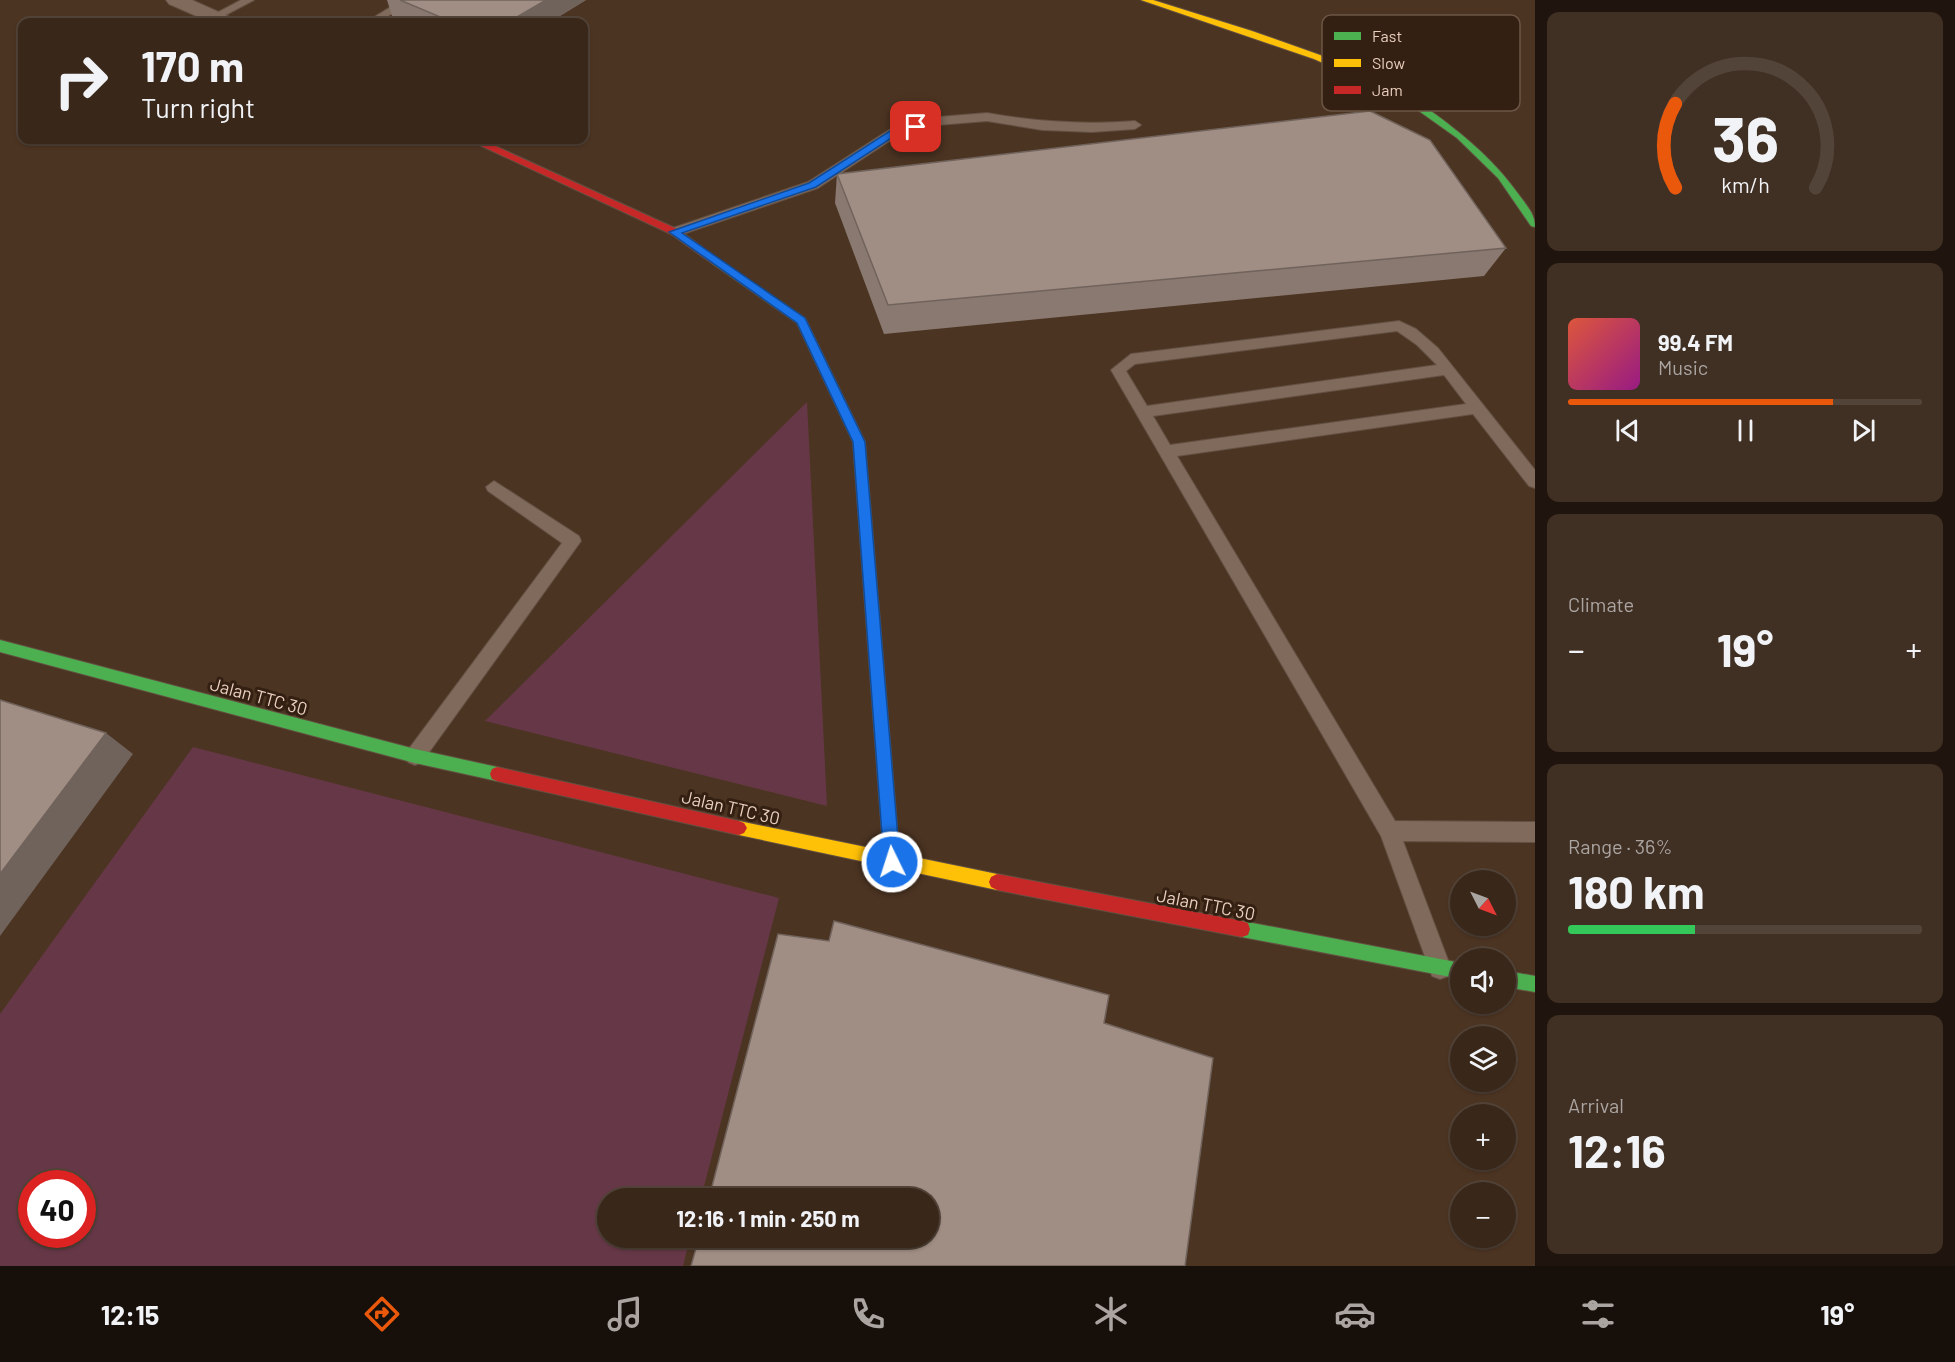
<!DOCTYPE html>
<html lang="en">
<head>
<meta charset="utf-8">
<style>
  body { margin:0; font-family:Barlow,sans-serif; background:#402f23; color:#f1f3f6; height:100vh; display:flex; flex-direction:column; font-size:22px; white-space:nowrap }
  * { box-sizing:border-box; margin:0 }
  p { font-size:20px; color:#aba5a2 }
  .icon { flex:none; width:33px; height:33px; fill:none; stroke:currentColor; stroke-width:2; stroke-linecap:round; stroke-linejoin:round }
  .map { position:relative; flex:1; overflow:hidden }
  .sheet { display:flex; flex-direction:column; gap:12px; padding:12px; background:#1f150e; width:420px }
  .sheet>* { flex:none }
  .hud { position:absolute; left:18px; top:18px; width:570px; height:126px; border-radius:12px; box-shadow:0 2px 4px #0004,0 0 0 2px #534439; background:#39271a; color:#f1f3f6; overflow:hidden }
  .needle { width:39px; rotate:132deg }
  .buttons { position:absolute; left:1450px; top:870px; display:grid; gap:12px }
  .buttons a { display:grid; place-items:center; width:66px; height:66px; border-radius:50%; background:#39271a; box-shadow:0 2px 4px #0004,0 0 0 2px #534439; font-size:30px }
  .speed { position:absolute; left:18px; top:1170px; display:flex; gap:12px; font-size:30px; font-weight:700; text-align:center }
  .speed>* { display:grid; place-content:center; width:78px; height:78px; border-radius:50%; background:#39271a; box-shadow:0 2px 4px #0004,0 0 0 2px #534439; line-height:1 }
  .speed .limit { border:9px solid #d22; background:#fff; color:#111 }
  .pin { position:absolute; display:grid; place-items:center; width:51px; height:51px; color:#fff; margin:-26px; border-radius:12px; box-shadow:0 3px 9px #0006 }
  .me { position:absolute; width:66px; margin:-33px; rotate:356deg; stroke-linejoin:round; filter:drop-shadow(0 0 4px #0008) }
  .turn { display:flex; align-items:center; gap:21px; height:126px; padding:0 24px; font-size:27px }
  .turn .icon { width:78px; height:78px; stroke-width:2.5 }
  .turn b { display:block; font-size:42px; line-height:51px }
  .big { font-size:45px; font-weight:700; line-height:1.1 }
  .sheet .widget { flex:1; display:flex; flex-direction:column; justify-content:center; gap:9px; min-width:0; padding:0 21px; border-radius:12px; background:#402f23 }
  .sheet .dial { align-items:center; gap:0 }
  .dial svg { height:156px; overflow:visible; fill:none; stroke:#534439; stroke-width:7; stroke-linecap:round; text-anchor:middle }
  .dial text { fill:#f1f3f6; stroke:none }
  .song { display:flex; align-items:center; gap:18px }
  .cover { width:72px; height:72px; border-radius:9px; background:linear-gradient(135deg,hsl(10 70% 55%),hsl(310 70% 35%)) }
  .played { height:6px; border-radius:3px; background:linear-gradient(90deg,#ea580c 75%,#534439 75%) }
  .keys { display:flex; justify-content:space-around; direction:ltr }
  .heat { display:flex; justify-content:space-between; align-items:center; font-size:33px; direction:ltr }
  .charge { height:9px; border-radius:4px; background:linear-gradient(90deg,#34c759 36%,#534439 0) }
  .trip { position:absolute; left:597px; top:1188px; width:342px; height:60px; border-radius:30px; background:#39271a; box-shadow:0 2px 4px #0004,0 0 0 2px #534439; font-weight:700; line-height:60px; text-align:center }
  .menu { display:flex; height:96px; justify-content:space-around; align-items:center; background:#17100a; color:#aba5a2 }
  .menu .icon { width:42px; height:42px }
  .menu .active { color:#ea580c }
  .menu b { font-size:27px; color:#f1f3f6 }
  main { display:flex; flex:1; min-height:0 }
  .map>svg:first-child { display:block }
  .green { fill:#663847; fill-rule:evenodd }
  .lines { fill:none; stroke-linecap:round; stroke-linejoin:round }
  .lane-casing { stroke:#635042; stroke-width:2 }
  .street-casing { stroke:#635042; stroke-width:2 }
  .fast-casing { stroke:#635042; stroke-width:2 }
  .slow-casing { stroke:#635042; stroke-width:2 }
  .jam-casing { stroke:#635042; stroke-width:2 }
  .lane { fill:#7f6a5c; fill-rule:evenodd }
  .street { fill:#7f6a5c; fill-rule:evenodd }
  .fast { fill:#4caf50; fill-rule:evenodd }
  .slow { fill:#ffc107; fill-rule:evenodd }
  .jam { fill:#c62828; fill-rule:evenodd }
  .wall { fill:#8a7971 }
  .shaded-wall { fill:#70635c }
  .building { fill:#a08d83; stroke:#70635c; stroke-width:1.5 }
  .route { fill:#1a73e8; stroke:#114b97; stroke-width:1.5 }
  .labels { text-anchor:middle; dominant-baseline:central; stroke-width:6; stroke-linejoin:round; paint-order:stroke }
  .street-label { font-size:18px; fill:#eacfbe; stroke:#342012 }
  .key { fill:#342012; stroke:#6b5546; stroke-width:1.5 }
  .key-label { font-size:16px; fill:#eacfbe }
</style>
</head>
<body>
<main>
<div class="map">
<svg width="1535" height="1266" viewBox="0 0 1535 1266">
  <rect width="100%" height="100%" fill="#4c3422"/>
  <g class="green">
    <path d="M807 402 827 806 485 721Z"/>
    <path d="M193 747 779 898 701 1198H608V1238H690L683 1266H0V1014ZM32 1184H82V1234H32Z"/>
  </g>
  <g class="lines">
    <g class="lane-casing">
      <g id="lane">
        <path d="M241 0H254L218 19 209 17Z"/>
        <path d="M402 0H415L378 22H366Z"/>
        <path d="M987 113C1037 122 1084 125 1135 121L1141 125 1135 129 1092 132 1042 130 987 121 938 125 897 136 818 188 680 235 675 236 668 232 670 229 808 182 889 130 938 117Z"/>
        <path d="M1399 321 1416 329 1438 348 1535 470V488L1529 486 1473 414 1177 456 1395 821 1535 822V842L1403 841 1451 968 1448 976 1440 979 1432 976 1381 836 1111 370 1131 354ZM1397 331 1417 345 1437 365 1147 406 1126 371 1135 364ZM1444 375 1466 404 1170 445 1153 416Z"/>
        <path d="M494 481 579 536 581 541 422 762 415 765 408 762 405 756 408 750 562 543 488 491 486 487Z"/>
      </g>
    </g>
    <g class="street-casing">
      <path id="street" d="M166 0H192L232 18 235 22H210L169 4Z"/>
    </g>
    <g class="fast-casing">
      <g id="fast">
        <path d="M1412 102H1418C1457 129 1492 157 1519 195 1527 206 1535 214 1535 227L1531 226 1498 178 1457 138 1412 106Z"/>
        <path d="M717 259 805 318 865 442 900 862 897 867 892 870 887 867 884 862 853 442 797 323 713 264V260Z"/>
        <path d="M0 640 415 749 497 767 502 769 504 774 502 779 497 781 415 763 0 652Z"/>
        <path d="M1242 921 1461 963V979L1242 937 1236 935 1234 929 1236 923Z"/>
        <path d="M1506 971 1535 976V992L1506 987Z"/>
      </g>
    </g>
    <g class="slow-casing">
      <g id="slow">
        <path d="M1141 0H1153L1252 31 1320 55 1386 85 1419 104 1412 106 1380 88 1314 59Z"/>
        <path d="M739 821 997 874 1003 877 1005 882 1003 887 997 890 739 835 734 833 731 828 734 823Z"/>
      </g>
    </g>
    <g class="jam-casing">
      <g id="jam">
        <path d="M472 140H482L679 230 722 262 717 265 713 264 671 234 473 142Z"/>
        <path d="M497 767 739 821 744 823 747 828 744 833 739 835 497 781 492 779 490 774 492 769Z"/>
        <path d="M997 874 1242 921 1248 923 1250 929 1248 935 1242 937 997 890 991 887 989 882 991 877Z"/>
      </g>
    </g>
    <use href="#lane" class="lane"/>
    <use href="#street" class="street"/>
    <use href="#fast" class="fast"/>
    <use href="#slow" class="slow"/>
    <use href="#jam" class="jam"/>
  </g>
  <g class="wall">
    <path d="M387 0H586L550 22H407L392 16Z"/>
    <path d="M837 174 1506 248 1484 276 884 334 835 203Z"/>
  </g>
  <g class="shaded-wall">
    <path d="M546 0H586L550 22H508Z"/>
    <path d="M106 733 133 754 0 936V874Z"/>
  </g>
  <g class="building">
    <path d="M400 0H546L508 22H452Z"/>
    <path d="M1370 111 1430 140 1506 248 888 305 837 174Z"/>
    <path d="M0 700 106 733 0 874Z"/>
    <path d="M834 921 1109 995 1104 1023 1213 1058 1185 1266H691L699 1238H928V1198H709L778 934 829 941Z"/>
  </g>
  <path class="route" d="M916 124 920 127 919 129 896 135 816 187 682 233 805 318 865 442 900 862 897 867 892 869 886 867 884 862 853 442 797 323 669 232 809 183 890 131Z"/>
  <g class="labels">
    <g class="street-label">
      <text transform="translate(259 696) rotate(15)">Jalan TTC 30</text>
      <text transform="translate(731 807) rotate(13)">Jalan TTC 30</text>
      <text transform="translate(1206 904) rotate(11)">Jalan TTC 30</text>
    </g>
  </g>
  <rect x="1322" y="15" width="198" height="96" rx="9" class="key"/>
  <rect x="1334" y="32" width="27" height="8" fill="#4caf50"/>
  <rect x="1334" y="59" width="27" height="8" fill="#ffc107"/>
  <rect x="1334" y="86" width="27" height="8" fill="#c62828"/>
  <g class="key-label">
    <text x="1372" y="42">Fast</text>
    <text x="1372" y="69">Slow</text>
    <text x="1372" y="96">Jam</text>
  </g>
</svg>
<div class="buttons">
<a><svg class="needle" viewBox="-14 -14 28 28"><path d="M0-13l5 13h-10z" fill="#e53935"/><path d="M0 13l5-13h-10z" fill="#aba5a2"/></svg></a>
<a><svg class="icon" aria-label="sound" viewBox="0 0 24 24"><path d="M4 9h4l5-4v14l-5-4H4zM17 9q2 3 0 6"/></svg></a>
<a><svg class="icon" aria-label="layers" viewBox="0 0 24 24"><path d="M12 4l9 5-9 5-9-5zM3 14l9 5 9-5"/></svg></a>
<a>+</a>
<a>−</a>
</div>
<div class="speed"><div class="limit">40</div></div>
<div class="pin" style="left:916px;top:127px;background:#d93025"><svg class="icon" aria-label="arrive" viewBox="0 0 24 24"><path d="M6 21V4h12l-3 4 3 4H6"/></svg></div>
<svg class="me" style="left:892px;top:862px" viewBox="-20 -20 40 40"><circle r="17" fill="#1a73e8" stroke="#fff" stroke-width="3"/><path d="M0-11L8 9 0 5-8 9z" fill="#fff"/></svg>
<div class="trip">12:16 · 1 min · 250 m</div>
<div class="hud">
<div class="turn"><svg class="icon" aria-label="right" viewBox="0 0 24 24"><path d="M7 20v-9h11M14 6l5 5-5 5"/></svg><div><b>170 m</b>Turn right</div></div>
</div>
</div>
<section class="sheet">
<div class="widget dial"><svg viewBox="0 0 100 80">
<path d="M14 69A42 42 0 1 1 86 69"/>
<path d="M14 69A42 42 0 0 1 14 26" stroke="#ea580c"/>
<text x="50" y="56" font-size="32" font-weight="700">36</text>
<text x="50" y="72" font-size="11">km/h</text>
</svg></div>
<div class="widget">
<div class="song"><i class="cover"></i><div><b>99.4 FM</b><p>Music</p></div></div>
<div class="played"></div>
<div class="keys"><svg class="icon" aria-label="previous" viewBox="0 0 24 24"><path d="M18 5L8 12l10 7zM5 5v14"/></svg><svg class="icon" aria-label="pause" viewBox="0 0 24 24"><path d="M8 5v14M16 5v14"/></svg><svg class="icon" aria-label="next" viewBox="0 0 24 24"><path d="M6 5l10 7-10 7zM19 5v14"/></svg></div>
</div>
<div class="widget"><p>Climate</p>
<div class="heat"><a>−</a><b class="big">19°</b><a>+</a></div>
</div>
<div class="widget"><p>Range · 36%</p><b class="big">180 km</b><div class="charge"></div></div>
<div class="widget"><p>Arrival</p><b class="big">12:16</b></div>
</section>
</main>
<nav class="menu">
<b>12:15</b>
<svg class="icon active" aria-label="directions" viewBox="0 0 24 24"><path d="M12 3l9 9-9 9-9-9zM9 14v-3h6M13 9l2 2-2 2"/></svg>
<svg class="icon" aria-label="music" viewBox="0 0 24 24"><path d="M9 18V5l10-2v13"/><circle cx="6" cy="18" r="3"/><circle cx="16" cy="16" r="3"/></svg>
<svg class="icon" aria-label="phone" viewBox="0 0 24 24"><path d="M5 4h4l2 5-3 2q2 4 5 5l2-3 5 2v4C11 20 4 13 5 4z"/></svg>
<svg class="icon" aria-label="climate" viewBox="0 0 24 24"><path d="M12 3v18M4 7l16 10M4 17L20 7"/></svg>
<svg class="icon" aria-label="car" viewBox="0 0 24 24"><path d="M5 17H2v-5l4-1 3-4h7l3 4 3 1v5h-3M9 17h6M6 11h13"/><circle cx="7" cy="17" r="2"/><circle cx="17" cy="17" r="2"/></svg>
<svg class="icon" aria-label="filters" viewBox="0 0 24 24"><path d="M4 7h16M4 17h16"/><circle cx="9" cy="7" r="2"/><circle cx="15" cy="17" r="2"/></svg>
<b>19°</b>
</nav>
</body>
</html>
